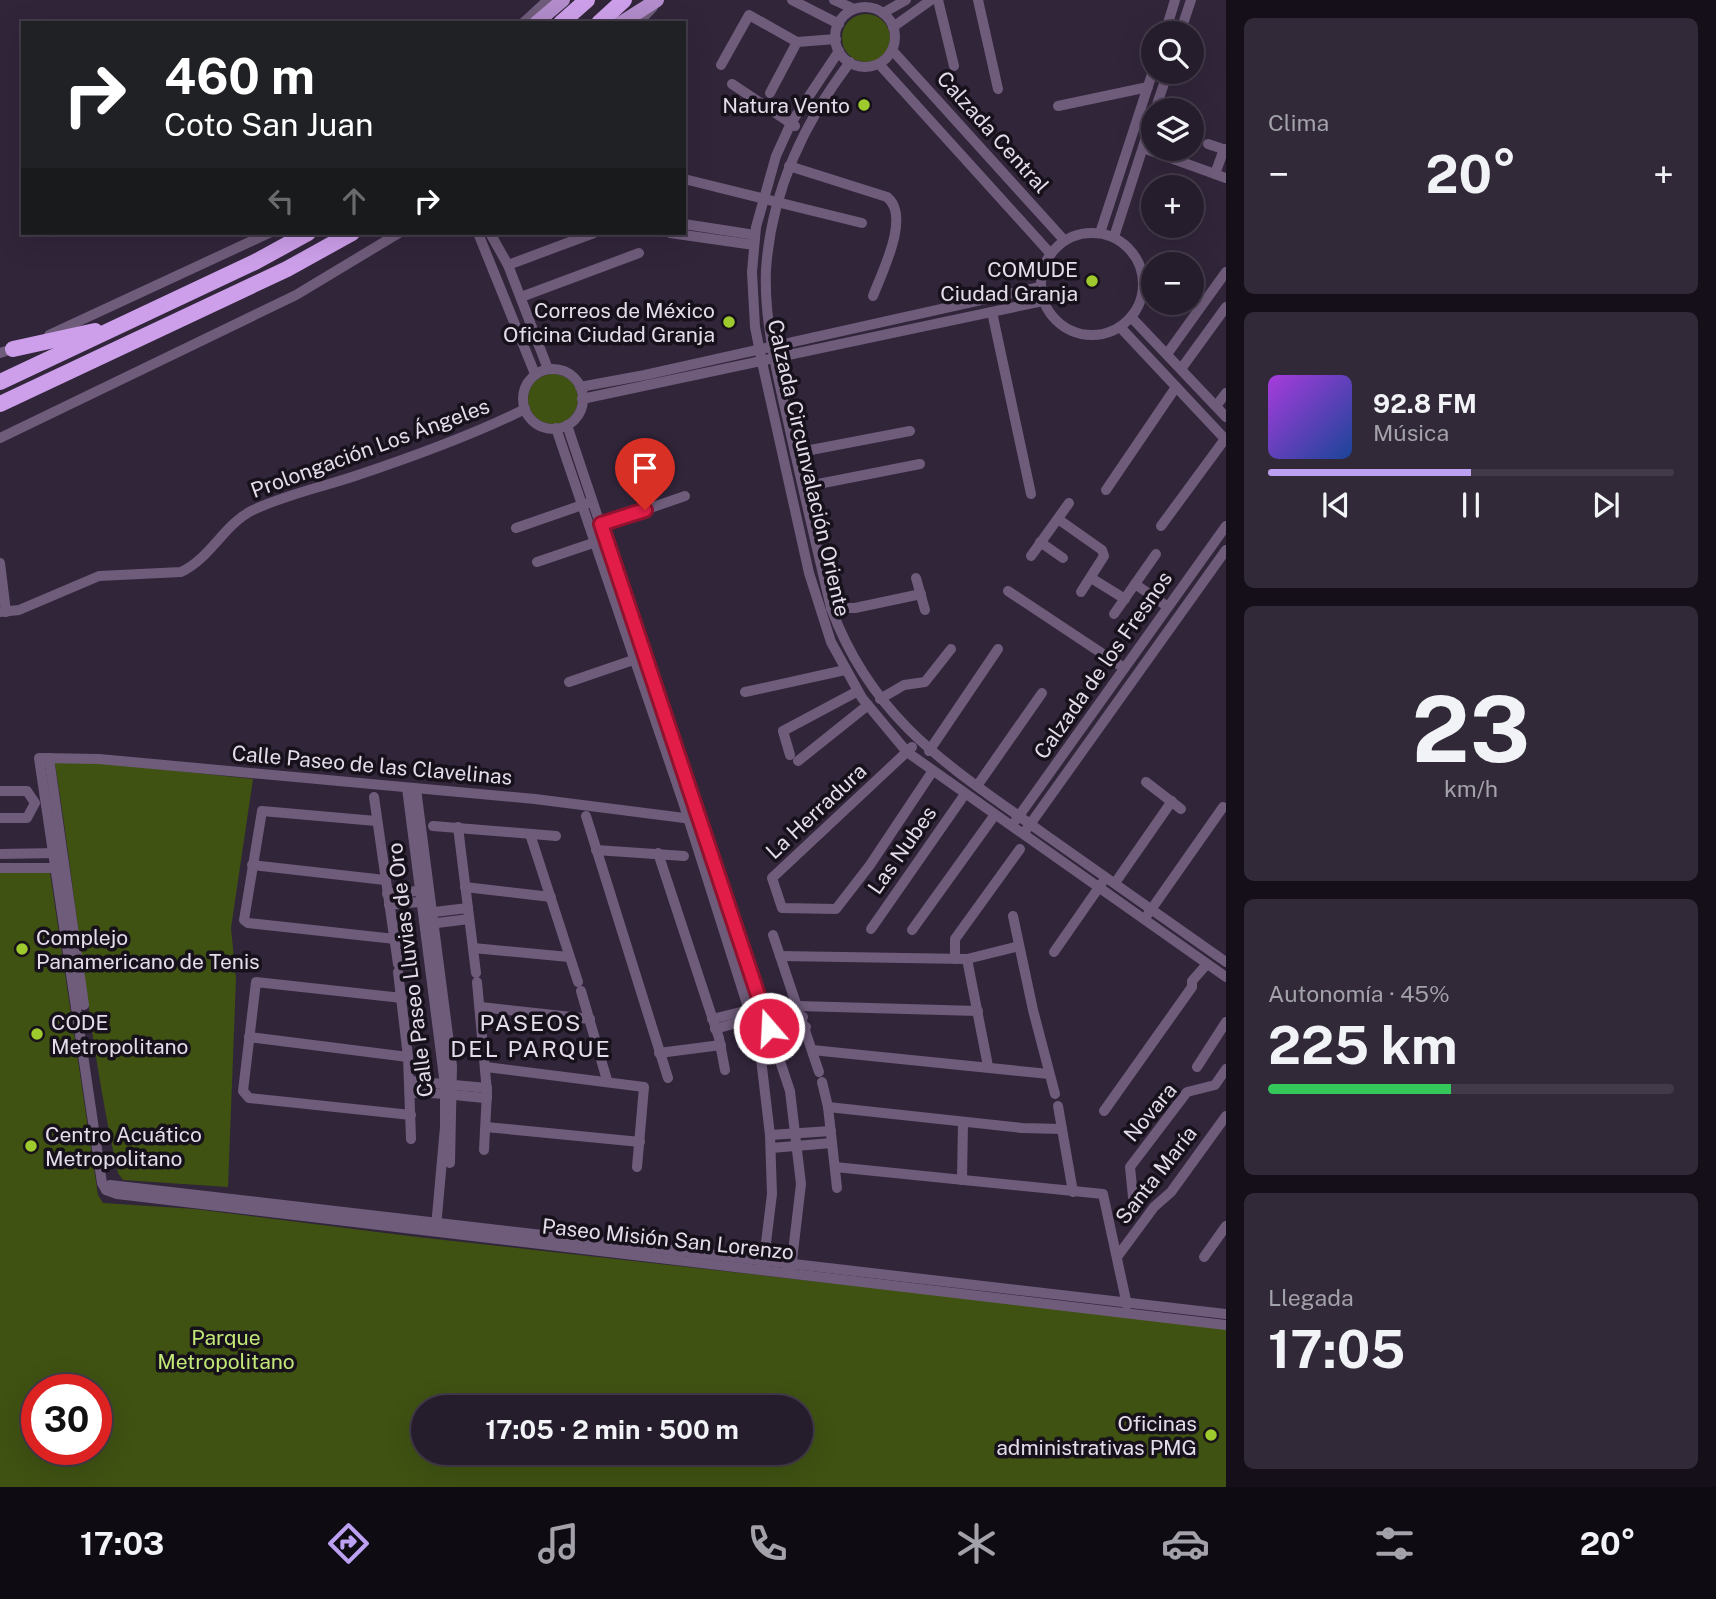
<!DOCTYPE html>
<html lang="es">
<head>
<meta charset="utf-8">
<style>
  body { margin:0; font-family:"Public Sans",sans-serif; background:#312938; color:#f1f3f6; height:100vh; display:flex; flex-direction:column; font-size:26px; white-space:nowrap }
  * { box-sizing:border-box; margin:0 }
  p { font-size:23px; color:#a3a1a9 }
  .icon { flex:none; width:38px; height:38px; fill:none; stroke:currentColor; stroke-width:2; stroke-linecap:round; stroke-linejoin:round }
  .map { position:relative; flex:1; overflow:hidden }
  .panel { display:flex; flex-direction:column; gap:18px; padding:18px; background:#140f18; width:490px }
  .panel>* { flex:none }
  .hud { position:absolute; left:21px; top:21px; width:665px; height:214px; border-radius:0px; box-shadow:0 7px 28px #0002,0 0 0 2px #423a48; background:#202124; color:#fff; overflow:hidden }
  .controls { position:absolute; left:1141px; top:21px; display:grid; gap:14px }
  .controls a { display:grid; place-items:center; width:63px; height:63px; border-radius:50%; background:#251c2c; box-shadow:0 7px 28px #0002,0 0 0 2px #423a48; font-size:35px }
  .speed { position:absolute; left:21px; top:1374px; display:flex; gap:14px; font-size:35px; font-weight:700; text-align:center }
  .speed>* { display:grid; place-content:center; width:91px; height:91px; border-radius:50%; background:#251c2c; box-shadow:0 7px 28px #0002,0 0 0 2px #423a48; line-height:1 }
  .speed .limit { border:10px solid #d22; background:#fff; color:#111 }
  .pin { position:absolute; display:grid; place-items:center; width:60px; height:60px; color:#fff; margin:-72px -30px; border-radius:50% 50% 50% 0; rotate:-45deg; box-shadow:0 0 7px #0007 }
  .pin .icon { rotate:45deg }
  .me { position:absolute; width:77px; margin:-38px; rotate:341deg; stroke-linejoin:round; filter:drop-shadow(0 0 5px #0008) }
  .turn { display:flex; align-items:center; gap:24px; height:147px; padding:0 28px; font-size:32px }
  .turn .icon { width:91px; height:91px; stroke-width:2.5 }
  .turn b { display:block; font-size:49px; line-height:60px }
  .lanes { display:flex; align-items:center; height:66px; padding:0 28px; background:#0003; justify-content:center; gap:35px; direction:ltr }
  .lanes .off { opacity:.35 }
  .big { font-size:52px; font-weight:700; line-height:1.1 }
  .panel .widget { flex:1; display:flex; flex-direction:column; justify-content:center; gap:10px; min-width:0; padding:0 24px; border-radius:10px; background:#312938 }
  .panel .dial { align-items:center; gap:0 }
  .dial b { font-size:91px; line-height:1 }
  .song { display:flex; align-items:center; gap:21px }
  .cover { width:84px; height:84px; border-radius:10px; background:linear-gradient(135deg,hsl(280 70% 55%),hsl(220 70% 35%)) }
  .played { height:7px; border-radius:4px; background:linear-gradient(90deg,#bca0f2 50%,#423a48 50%) }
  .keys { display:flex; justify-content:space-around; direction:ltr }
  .heat { display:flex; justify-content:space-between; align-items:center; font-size:38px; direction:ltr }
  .charge { height:10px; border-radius:5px; background:linear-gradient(90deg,#34c759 45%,#423a48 0) }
  .trip { position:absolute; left:411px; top:1395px; width:402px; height:70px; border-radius:35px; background:#251c2c; box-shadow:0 7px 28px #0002,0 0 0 2px #423a48; font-weight:700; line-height:70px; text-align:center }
  .tab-bar { display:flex; height:112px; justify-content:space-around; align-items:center; background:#0f0b12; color:#a3a1a9 }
  .tab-bar .icon { width:49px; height:49px }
  .tab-bar .selected { color:#bca0f2 }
  .tab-bar b { font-size:32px; color:#f1f3f6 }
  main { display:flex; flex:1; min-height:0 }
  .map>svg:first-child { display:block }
  .green { fill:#3f5212; fill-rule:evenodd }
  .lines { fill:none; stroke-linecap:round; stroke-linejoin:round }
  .minor { stroke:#6f5c7b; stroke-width:10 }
  .major { stroke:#b28ccb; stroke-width:14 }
  .highway { stroke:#cd9fea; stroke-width:16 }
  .route-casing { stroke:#92132f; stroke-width:18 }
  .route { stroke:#e11d48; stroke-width:12 }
  .poi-dot { fill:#9eca2e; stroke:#16111a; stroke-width:2.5 }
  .labels { text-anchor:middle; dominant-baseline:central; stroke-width:7; stroke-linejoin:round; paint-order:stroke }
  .poi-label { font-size:21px; fill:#e4dcea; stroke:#16111a; text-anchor:end }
  .street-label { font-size:21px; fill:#e4dcea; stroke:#16111a }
  .park-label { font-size:21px; fill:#c2e877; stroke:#16111a }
  .neighbourhood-label { font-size:23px; letter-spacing:2px; fill:#e4dcea; stroke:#16111a }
</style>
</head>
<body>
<main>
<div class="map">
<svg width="1226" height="1487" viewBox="0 0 1226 1487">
  <rect width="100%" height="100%" fill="#31253a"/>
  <g class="green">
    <circle cx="866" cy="38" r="24"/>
    <circle cx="553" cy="399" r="25"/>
    <path d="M54 758 253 779 231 928 236 979 228 1187 123 1180 118 1173C87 1036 77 896 54 758Z"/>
    <path d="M0 873H50L98 1195 103 1203 195 1209 417 1237 1226 1327V1487H0ZM37 1390H96V1449H37ZM424 1407H802V1452H424Z"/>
  </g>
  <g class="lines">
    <g class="minor">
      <path d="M792 0 839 24"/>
      <path d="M834 0 854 9"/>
      <path d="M938 0 954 66"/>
      <path d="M978 0 998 89"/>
      <circle cx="865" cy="37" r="30"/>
      <path d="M883 13 906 0"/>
      <path d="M523 23 548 0"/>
      <path d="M638 23 653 7"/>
      <path d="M893 27 931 0"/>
      <path d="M1165 33 1175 0"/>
      <path d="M1180 33 1191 0"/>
      <path d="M892 50 1064 240"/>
      <path d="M839 51 791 123 776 156 756 227 752 272 755 327 762 362 809 573 831 642 862 698 907 752 1226 977"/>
      <path d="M850 62C803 124 771 192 766 270 764 319 776 369 787 417 801 481 816 544 831 608 874 723 952 768 1047 836 1106 878 1166 920 1226 962"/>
      <path d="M879 64 1050 253"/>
      <path d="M721 65 749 15 797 42 836 39"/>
      <path d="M732 84 795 126"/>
      <path d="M770 93 797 42"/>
      <path d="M1058 106 1148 87"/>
      <path d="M1155 110 1168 72"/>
      <path d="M1208 144 1226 150"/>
      <path d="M1143 148 1226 178"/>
      <path d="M789 166 887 197C911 216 882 272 873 296"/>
      <path d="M1215 174 1224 149"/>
      <path d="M684 179 862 223"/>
      <path d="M684 224 755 235"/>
      <circle cx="1092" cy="284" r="51"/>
      <path d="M478 233 535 374"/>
      <path d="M490 233 508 265 548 369"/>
      <path d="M670 233 754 245"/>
      <path d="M1100 233 1153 71"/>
      <path d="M1114 237 1153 116"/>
      <path d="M508 265 594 233"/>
      <path d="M521 297 639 253"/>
      <path d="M992 312 1031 494"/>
      <path d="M1131 317 1226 417"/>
      <path d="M1120 327 1226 440"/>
      <path d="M49 335 269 233"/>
      <path d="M0 353 18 347"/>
      <path d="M1167 354 1226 272"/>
      <path d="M1181 369 1226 307"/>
      <circle cx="553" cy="399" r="30"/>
      <path d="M580 387 645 375 1040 287"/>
      <path d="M582 399 1043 301"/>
      <path d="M1216 406 1226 393"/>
      <path d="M567 425 790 1091 801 1184 791 1269"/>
      <path d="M556 428 683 802 759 1042 770 1135 772 1194 763 1267"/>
      <path d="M0 438 296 295 399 233"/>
      <path d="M795 453 910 431"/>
      <path d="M803 487 920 464"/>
      <path d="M1106 490 1176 387"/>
      <path d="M1058 519 1102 550 1104 556 1081 592"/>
      <path d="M601 525 685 496"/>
      <path d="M1161 526 1225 439"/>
      <path d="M516 528 588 503"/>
      <path d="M1040 542 1063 558"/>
      <path d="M1031 556 1069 503"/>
      <path d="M537 562 596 542"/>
      <path d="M0 563 6 612"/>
      <path d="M916 578 925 610"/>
      <path d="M1091 578 1125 599"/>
      <path d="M1135 584 1168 607"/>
      <path d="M1008 591 1124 668"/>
      <path d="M831 608H855L921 594"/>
      <path d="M0 612 19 610 99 576 181 572C211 558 224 524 253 510 285 495 322 487 355 476 412 457 471 436 525 409"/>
      <path d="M1114 614 1156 554"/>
      <path d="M569 682 639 658"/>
      <path d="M745 692 845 670"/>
      <path d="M880 699 904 685 925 682 951 649"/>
      <path d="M912 747 772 878 782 908 836 909 870 865 932 772"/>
      <path d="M929 751 998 649"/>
      <path d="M790 755 783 731 858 691"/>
      <path d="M49 758 84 1005"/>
      <path d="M798 761 868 705"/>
      <path d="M1146 782 1181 809"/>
      <path d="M977 786 1042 693"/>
      <path d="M407 788 445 1085V1127L436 1227"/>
      <path d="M416 789 452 1066 450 1163"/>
      <path d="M0 791H27L35 803 27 818H0"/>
      <path d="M374 797 398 964"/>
      <path d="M586 816 668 1078"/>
      <path d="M1016 820 1226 526"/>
      <path d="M376 821 262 811 244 920 248 923 395 939"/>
      <path d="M433 826 556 836"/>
      <path d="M458 827 476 973"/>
      <path d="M1026 830 1226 550"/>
      <path d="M530 834 578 982"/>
      <path d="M596 850 684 856"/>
      <path d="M658 853 719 1038 725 1070"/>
      <path d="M0 854 58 853"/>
      <path d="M252 865 385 880"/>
      <path d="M0 868H60"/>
      <path d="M1115 883 1172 801"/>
      <path d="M465 887 551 897"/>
      <path d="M387 894 427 890"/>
      <path d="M389 905 428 901"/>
      <path d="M426 913 468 908"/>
      <path d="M1148 914 1223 807"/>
      <path d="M1013 916 1033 1010 1055 1094"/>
      <path d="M429 924 469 919"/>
      <path d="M871 929 965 794"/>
      <path d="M912 930 994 816"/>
      <path d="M773 935 819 1072"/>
      <path d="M473 948 569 957"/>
      <path d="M1054 952 1102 883"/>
      <path d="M780 956 967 959 1019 946"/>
      <path d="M955 959V939L1020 849"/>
      <path d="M967 959 988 1066"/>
      <path d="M398 972 408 1057 411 1139"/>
      <path d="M477 982 487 1092 484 1150"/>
      <path d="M581 991 607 1080"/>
      <path d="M402 998 256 982 243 1091 249 1098 411 1115"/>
      <path d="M798 1006 978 1011"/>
      <path d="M481 1007 590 1019"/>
      <path d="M712 1019 749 1010"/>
      <path d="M769 1028 803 1017"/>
      <path d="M715 1029 751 1019"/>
      <path d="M249 1037 408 1057"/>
      <path d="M773 1037 806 1027"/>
      <path d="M812 1050 1049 1074"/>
      <path d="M659 1053 721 1045"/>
      <path d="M486 1067 644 1087 637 1167"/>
      <path d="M1197 1067 1226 1022"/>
      <path d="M410 1081 487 1088"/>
      <path d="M822 1082 828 1107 837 1188"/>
      <path d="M411 1093C437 1091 461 1097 487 1098"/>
      <path d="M1058 1106 1073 1192"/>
      <path d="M828 1107 1022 1128 1062 1129"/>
      <path d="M1104 1111 1192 987V981L1207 964"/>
      <path d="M486 1127 640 1142"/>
      <path d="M770 1135 831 1131"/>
      <path d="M771 1148 832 1143"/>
      <path d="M835 1167 1103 1194 1127 1305"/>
      <path d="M962 1180 963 1122"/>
      <path d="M110 1185 1226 1314"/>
      <path d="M106 1190 117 1194 1226 1325"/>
      <path d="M106 1190 102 1183 39 758 99 759 535 799 700 820"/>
      <path d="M1133 1197 1130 1167 1187 1092 1215 1085 1226 1069"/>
      <path d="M1117 1257 1154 1207 1171 1192 1226 1116"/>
      <path d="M1204 1257 1226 1226"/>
    </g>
    <g class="major">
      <path d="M536 23 563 0"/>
      <path d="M621 23 657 0"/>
    </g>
    <g class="highway">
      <path d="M561 23 587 0"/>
      <path d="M599 23 624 0"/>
      <path d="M13 349 95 331"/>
      <path d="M0 382 255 262 308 233"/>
      <path d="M0 404 287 269 352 233"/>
    </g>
  </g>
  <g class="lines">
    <g class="route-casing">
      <path id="route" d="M645 510 601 524 769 1028"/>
    </g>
    <use href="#route" class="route"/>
  </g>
  <g class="poi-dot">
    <circle cx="864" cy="105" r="7"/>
    <circle cx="1092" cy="281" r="7"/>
    <circle cx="729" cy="322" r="7"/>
    <circle cx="22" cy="949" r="7"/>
    <circle cx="37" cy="1034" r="7"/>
    <circle cx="31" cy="1146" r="7"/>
    <circle cx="1211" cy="1435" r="7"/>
  </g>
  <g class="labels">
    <g class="poi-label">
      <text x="850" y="105">Natura Vento</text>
      <text x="1078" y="269">COMUDE<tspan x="1078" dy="24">Ciudad Granja</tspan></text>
      <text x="715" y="310">Correos de México<tspan x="715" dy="24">Oficina Ciudad Granja</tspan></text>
      <text x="36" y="937" text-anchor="start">Complejo<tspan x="36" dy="24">Panamericano de Tenis</tspan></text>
      <text x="51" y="1022" text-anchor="start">CODE<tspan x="51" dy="24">Metropolitano</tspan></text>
      <text x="45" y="1134" text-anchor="start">Centro Acuático<tspan x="45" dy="24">Metropolitano</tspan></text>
      <text x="1197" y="1423">Oficinas<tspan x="1197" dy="24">administrativas PMG</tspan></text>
    </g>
    <g class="street-label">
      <text transform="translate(993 132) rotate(48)">Calzada Central</text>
      <text transform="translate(370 448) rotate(-20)">Prolongación Los Ángeles</text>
      <text transform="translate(809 468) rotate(77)">Calzada Circunvalación Oriente</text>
      <text transform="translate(1103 665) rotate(-55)">Calzada de los Fresnos</text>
      <text transform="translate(372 765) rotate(5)">Calle Paseo de las Clavelinas</text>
      <text transform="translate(816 811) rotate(-43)">La Herradura</text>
      <text transform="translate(902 850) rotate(-55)">Las Nubes</text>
      <text transform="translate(410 970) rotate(-97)">Calle Paseo Lluvias de Oro</text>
      <text transform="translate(1150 1112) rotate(-50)">Novara</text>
      <text transform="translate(1156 1175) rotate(-52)">Santa María</text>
      <text transform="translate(668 1239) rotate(6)">Paseo Misión San Lorenzo</text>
    </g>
    <g class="park-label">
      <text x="226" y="1337">Parque<tspan x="226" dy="24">Metropolitano</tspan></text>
    </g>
    <g class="neighbourhood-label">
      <text x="531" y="1022">PASEOS<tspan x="531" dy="26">DEL PARQUE</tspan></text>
    </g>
  </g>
</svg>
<div class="controls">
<a><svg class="icon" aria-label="search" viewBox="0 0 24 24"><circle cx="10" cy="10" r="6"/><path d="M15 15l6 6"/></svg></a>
<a><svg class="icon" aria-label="layers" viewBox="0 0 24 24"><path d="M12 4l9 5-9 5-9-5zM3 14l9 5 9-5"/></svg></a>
<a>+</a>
<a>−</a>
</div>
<div class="speed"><div class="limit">30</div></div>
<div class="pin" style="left:645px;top:510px;background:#d93025"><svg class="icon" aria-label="arrive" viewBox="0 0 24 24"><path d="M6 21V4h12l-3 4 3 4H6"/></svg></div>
<svg class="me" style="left:769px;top:1028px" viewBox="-20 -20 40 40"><circle r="17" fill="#e11d48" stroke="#fff" stroke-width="3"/><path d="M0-11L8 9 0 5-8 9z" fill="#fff"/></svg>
<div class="trip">17:05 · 2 min · 500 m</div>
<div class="hud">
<div class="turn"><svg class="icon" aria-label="right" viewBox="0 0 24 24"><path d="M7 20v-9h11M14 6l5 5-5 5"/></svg><div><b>460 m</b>Coto San Juan</div></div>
<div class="lanes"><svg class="icon off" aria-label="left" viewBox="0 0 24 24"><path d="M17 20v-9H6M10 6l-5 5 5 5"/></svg><svg class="icon off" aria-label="ahead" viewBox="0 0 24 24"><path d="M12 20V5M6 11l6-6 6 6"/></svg><svg class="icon" aria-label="right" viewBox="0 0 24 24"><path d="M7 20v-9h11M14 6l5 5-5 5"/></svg></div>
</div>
</div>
<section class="panel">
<div class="widget"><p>Clima</p>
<div class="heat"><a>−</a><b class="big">20°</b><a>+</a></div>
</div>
<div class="widget">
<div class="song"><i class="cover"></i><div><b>92.8 FM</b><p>Música</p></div></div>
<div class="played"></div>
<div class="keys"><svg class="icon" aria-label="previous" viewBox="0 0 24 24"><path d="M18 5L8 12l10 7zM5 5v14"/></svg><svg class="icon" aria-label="pause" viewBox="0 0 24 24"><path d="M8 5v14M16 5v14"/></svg><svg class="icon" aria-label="next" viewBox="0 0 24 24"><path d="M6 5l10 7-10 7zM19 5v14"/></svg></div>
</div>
<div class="widget dial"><b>23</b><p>km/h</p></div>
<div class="widget"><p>Autonomía · 45%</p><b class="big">225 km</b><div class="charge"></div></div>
<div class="widget"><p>Llegada</p><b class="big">17:05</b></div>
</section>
</main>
<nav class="tab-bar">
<b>17:03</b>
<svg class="icon selected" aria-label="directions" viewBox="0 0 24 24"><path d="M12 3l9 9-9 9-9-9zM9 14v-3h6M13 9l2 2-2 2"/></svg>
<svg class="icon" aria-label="music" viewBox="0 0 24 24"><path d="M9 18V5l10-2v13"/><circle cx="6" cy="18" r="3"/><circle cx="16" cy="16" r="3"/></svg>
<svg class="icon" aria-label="phone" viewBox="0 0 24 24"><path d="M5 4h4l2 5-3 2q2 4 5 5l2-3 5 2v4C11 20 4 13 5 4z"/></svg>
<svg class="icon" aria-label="climate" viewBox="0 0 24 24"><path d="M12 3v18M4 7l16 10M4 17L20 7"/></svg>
<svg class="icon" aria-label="car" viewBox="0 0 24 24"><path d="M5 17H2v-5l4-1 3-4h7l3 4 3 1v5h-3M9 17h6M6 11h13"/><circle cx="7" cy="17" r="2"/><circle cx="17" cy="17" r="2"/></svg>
<svg class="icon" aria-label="filters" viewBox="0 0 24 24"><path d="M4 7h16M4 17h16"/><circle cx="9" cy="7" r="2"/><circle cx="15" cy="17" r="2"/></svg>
<b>20°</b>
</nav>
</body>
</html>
